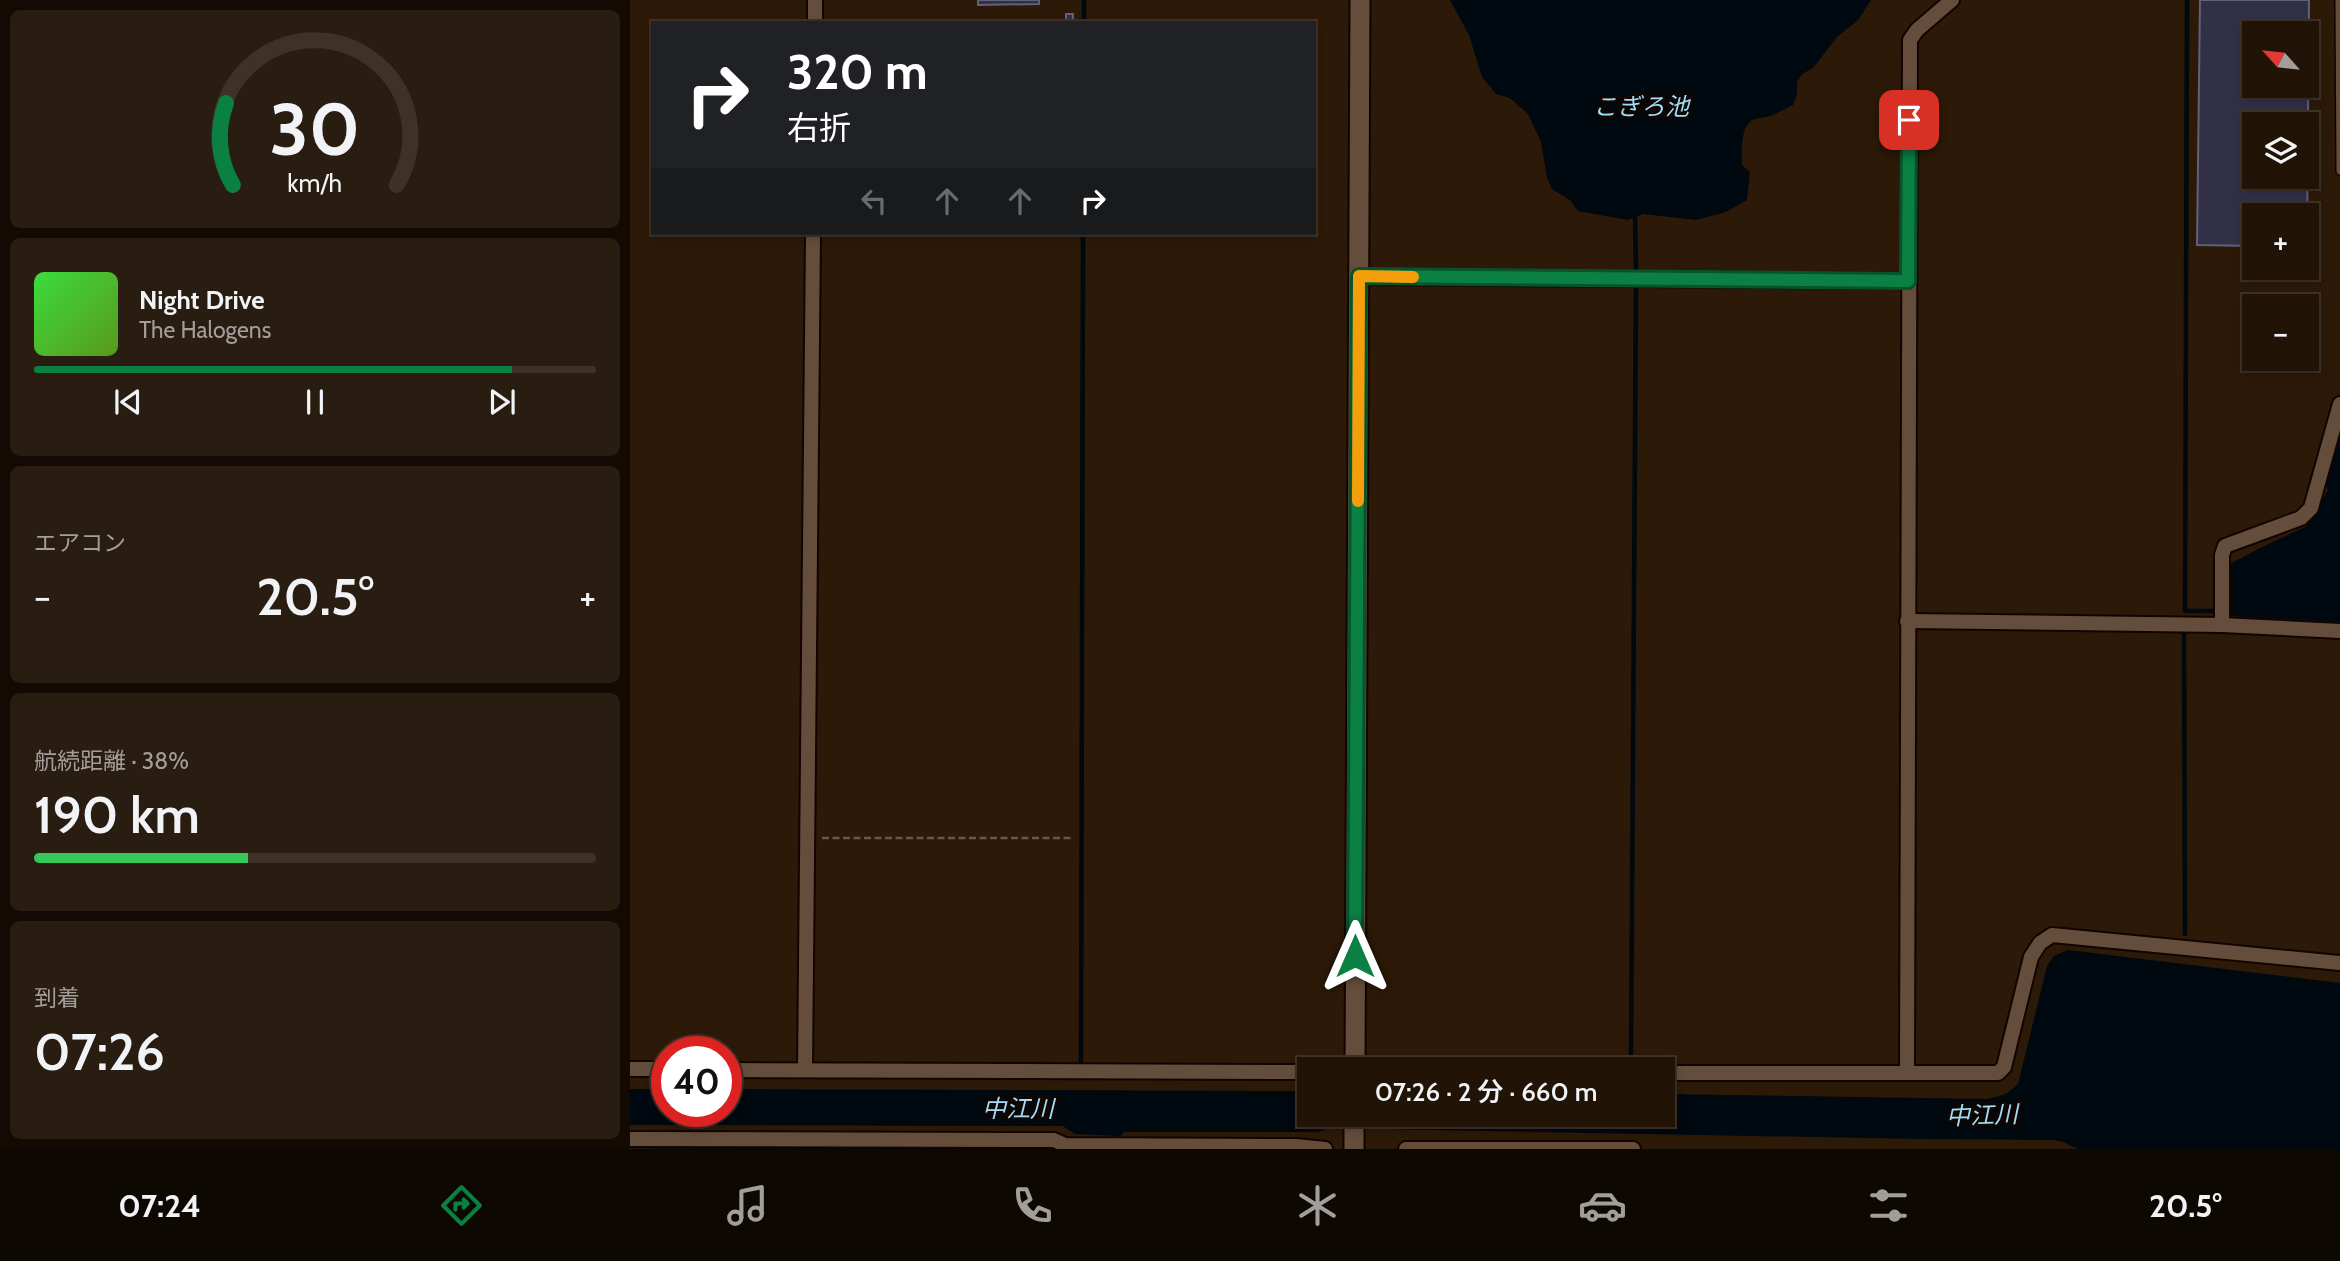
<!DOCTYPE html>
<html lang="ja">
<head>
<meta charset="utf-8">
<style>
  body { margin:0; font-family:Cabin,"Noto Sans JP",sans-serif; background:#291c10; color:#f1f3f6; height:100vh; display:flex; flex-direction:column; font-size:26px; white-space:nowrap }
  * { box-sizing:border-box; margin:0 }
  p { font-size:23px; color:#a29e9b }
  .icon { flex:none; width:38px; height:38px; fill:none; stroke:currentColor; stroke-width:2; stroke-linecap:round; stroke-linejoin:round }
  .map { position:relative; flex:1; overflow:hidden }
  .drawer { display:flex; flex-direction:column; gap:10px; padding:10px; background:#120a03; width:630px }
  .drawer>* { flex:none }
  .hud { position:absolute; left:21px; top:21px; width:665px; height:214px; border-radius:0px; box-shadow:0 4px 10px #0003,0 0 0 2px #3e3228; background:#202124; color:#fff; overflow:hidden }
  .needle { width:46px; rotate:297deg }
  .fabs { position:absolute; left:1612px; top:21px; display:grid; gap:14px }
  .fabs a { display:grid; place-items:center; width:77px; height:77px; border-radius:0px; background:#211306; box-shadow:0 4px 10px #0003,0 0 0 2px #3e3228; font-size:35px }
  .speed { position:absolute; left:21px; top:1036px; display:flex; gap:14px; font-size:35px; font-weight:700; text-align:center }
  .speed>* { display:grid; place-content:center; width:91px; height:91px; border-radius:50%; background:#211306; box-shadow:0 4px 10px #0003,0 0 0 2px #3e3228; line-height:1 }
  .speed .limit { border:10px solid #d22; background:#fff; color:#111 }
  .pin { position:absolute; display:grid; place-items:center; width:60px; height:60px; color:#fff; margin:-30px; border-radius:14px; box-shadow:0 4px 10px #0006 }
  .me { position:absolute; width:77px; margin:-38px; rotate:0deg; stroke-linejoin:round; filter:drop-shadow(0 0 5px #0008) }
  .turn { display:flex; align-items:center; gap:24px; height:147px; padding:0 21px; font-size:32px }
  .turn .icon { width:91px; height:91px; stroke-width:2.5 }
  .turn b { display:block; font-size:49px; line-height:60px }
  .lanes { display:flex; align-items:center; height:66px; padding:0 21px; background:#0003; justify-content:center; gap:35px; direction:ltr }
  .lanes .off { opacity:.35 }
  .big { font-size:52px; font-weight:600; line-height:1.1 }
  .drawer .card { flex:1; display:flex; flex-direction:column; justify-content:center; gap:10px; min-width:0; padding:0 24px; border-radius:10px; background:#291c10 }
  .drawer .dial { align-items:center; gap:0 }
  .dial svg { height:182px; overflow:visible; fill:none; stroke:#3e3228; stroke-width:7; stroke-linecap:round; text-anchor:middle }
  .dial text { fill:#f1f3f6; stroke:none }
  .song { display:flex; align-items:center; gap:21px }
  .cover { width:84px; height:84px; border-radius:10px; background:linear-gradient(135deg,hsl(120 70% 55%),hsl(90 70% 35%)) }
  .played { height:7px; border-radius:4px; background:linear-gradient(90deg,#0b8043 85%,#3e3228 85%) }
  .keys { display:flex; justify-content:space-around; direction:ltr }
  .heat { display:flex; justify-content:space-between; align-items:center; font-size:38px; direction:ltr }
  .charge { height:10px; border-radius:5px; background:linear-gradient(90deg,#34c759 38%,#3e3228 0) }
  .trip { position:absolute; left:667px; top:1057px; width:378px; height:70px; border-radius:0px; background:#211306; box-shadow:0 4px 10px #0003,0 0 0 2px #3e3228; font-weight:600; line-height:70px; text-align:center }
  .dock { display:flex; height:112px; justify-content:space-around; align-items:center; background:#0d0802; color:#a29e9b }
  .dock .icon { width:49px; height:49px }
  .dock .on { color:#0b8043 }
  .dock b { font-size:32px; color:#f1f3f6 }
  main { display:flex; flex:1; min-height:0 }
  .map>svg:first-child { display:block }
  .water { fill:#000810 }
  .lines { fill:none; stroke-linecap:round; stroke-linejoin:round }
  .stream { stroke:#000810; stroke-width:4.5 }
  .building { fill:#323047; stroke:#62607a; stroke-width:2; fill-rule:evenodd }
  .lane-casing { stroke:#130400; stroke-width:10 }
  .street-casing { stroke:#130400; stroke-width:18 }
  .secondary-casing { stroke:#130400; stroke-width:23 }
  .path { stroke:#695849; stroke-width:2.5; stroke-dasharray:7 3.5; stroke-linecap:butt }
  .lane { stroke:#644e3b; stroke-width:7 }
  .street { stroke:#644e3b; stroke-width:14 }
  .secondary { stroke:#644e3b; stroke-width:19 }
  .route-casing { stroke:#07532c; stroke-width:18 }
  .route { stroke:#0b8043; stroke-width:12 }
  .slow { stroke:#f59e0b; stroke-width:12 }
  .labels { text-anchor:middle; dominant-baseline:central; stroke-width:7; stroke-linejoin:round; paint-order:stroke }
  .water-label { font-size:24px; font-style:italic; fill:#a1ddf8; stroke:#0e0602 }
</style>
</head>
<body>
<main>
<section class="drawer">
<div class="card dial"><svg viewBox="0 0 100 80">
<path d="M14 69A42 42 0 1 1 86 69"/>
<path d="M14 69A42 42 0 0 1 11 33" stroke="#0b8043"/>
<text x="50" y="56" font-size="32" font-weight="700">30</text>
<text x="50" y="72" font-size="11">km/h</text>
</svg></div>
<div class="card">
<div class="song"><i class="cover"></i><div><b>Night Drive</b><p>The Halogens</p></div></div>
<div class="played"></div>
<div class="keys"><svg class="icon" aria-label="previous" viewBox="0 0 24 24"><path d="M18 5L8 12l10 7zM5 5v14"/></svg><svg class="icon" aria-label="pause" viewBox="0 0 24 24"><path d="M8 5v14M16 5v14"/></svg><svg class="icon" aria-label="next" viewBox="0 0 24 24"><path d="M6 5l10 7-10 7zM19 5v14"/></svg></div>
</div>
<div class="card"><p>エアコン</p>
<div class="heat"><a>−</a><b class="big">20.5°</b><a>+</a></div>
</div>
<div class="card"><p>航続距離 · 38%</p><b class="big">190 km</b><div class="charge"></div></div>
<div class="card"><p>到着</p><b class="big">07:26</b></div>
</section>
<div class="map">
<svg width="1710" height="1149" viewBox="0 0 1710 1149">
  <rect width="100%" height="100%" fill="#2c1908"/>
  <g class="water">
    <path d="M820 0H1241L1228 20 1207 37 1183 68 1172 74 1167 82V95L1163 105C1155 109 1146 114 1137 117 1132 118 1125 118 1121 121 1110 129 1112 153 1112 165L1120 172 1117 200 1096 212 1066 220 1013 214 998 220 948 211 940 200 922 189 917 178 911 142 898 114 880 98 866 94 852 77 839 35Z"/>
    <path d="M1710 421V623L1600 616V564L1630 548 1675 527 1698 490 1693 480Z"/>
    <path d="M1438 950 1710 983V1149H1448L1433 1142 1423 1140 1291 1139 750 1129H697L688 1132H494L491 1136 445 1134 433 1126 0 1125V1089H37V1111H96V1089L672 1091H679V1115H1032L1033 1094 1358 1099 1376 1094 1388 1084 1417 966 1424 956Z"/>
  </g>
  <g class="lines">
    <g class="stream">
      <path d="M1557 0 1555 611H1590"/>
      <path d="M454 23V0"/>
      <path d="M1005 216 1006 272"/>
      <path d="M1554 630 1555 934"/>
      <path d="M1001 1059 1006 283"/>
      <path d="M451 1068 453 233"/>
      <path d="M4 1146 371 1149"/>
    </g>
  </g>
  <g class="building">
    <path d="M348 0H409V4L348 5Z"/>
    <path d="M1570 0H1679L1677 246 1676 215H1624V246L1567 245ZM1624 33H1676V86H1624ZM1624 124H1676V177H1624Z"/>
    <rect x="436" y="14" width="7" height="9"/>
  </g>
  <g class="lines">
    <g class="lane-casing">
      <path id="lane" d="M1709 0 1710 171"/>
    </g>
    <g class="street-casing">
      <g id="street">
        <path d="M185 23V0"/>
        <path d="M729 277 1278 281"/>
        <path d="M1277 621 1592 625 1710 631"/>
        <path d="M1592 625V555L1595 546 1671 518 1681 508 1710 404"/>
        <path d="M0 1069H37"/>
        <path d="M685 1069 725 1064 748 1069"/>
        <path d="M96 1070 664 1072 679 1070"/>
        <path d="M175 1070 183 233"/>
        <path d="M1277 1072 1280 40 1287 30 1322 0"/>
        <path d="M1032 1073H1368L1374 1067 1401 957 1410 943 1422 935 1710 963"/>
        <path d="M0 1139 424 1140 435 1145 666 1146 695 1149"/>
        <path d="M776 1149H1003"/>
      </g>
    </g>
    <g class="secondary-casing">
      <g id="secondary">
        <path d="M725 1069 730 0"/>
        <path d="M724 1149V1115"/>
      </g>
    </g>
    <path class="path" d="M192 838H444"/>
    <use href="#lane" class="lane"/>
    <use href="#street" class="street"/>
    <use href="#secondary" class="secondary"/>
  </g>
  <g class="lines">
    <g class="route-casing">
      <path id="route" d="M725 956 729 276 1278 281 1279 120"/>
    </g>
    <use href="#route" class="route"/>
    <path class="slow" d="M728 501 729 276 783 277"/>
  </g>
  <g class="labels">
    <g class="water-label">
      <text x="1011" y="106">こぎろ池</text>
      <text x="388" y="1108">中江川</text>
      <text transform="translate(1352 1115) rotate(-2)">中江川</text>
    </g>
  </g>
</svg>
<div class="fabs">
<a><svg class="needle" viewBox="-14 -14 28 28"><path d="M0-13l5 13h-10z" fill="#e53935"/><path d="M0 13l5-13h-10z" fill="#a29e9b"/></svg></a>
<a><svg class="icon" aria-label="layers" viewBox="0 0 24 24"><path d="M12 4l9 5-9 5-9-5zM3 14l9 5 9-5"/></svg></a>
<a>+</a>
<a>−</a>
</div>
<div class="speed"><div class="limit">40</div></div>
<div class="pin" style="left:1279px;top:120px;background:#d93025"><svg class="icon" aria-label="arrive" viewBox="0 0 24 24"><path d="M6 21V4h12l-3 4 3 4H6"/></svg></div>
<svg class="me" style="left:725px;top:956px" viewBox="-20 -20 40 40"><path d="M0-17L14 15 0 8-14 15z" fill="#0b8043" stroke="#fff" stroke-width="4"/></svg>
<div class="trip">07:26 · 2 分 · 660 m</div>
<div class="hud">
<div class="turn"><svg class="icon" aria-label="right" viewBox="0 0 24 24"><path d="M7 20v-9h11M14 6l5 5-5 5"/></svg><div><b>320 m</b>右折</div></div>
<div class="lanes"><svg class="icon off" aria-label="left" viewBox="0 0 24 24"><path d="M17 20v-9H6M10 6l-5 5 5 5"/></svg><svg class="icon off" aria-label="ahead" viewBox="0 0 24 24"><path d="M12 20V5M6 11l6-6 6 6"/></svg><svg class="icon off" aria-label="ahead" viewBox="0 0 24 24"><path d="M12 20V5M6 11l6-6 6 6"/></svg><svg class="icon" aria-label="right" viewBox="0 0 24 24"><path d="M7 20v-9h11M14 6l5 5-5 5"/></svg></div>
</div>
</div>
</main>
<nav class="dock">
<b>07:24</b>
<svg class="icon on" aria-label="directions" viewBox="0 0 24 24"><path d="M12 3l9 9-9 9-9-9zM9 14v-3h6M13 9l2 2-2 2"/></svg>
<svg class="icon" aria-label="music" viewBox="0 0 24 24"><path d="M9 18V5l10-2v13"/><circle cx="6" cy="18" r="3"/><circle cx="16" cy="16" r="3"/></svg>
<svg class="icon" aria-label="phone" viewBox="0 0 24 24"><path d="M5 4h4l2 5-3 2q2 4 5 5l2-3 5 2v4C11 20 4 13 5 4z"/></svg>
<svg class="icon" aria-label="climate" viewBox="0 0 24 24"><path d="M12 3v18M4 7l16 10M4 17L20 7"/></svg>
<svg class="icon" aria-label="car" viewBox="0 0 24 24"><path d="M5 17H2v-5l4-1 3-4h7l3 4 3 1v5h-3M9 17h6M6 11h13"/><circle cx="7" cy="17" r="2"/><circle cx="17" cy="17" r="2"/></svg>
<svg class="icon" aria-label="filters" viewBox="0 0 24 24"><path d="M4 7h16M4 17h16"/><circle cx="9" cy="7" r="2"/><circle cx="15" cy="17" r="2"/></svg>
<b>20.5°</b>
</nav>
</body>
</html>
